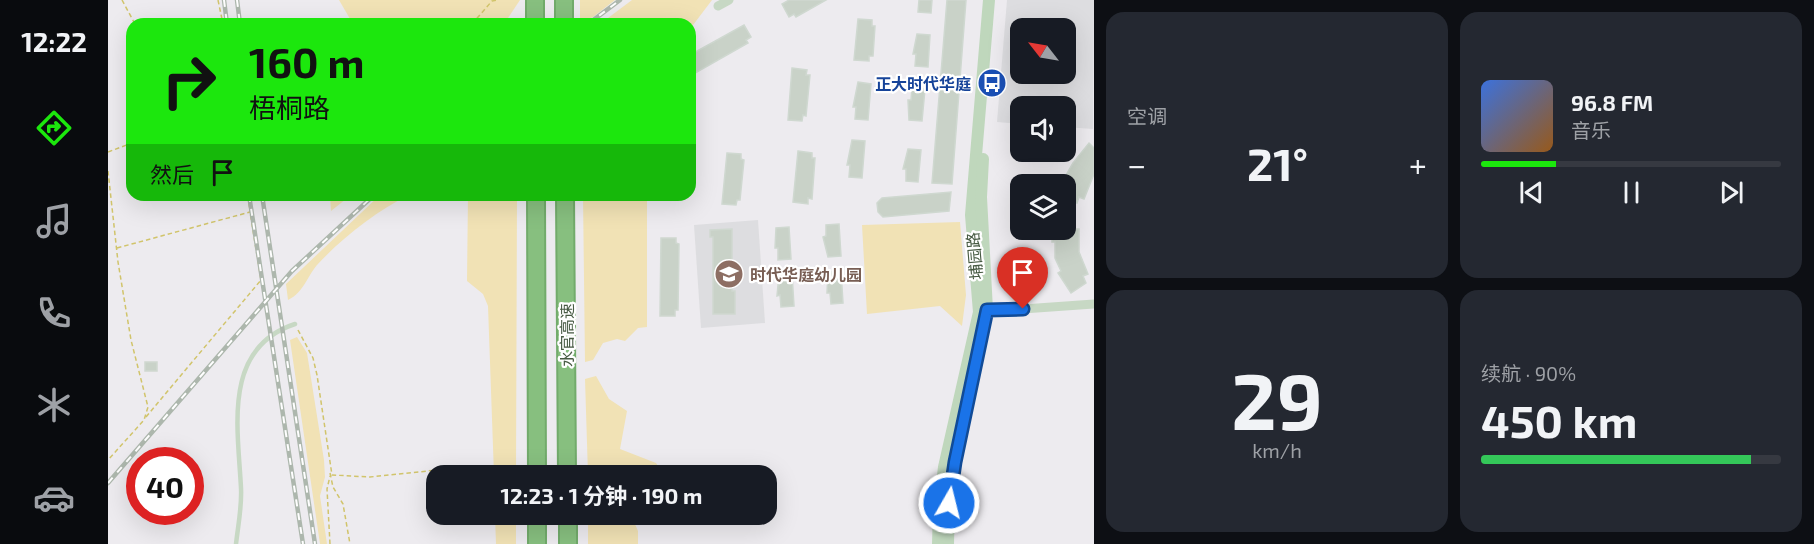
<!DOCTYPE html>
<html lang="zh">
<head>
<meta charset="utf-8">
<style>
  body { margin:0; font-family:"Exo 2","Noto Sans SC",sans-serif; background:#242831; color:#f1f3f6; height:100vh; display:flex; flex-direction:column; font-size:22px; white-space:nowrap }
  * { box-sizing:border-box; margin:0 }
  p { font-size:20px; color:#9ea1a6 }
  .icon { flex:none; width:33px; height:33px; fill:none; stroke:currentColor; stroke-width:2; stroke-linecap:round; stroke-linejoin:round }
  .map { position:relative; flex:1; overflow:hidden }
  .sheet { display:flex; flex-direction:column; gap:12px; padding:12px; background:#0d0f14; width:720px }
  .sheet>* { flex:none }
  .top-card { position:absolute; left:18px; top:18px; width:570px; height:183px; border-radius:18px; box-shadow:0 6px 24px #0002; background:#1ce70d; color:#111; overflow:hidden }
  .needle { width:39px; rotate:301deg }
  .controls { position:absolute; left:902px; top:18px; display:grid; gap:12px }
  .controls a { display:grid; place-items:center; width:66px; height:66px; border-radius:12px; background:#171b24; box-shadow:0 6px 24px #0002; font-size:30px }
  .speed { position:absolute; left:18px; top:447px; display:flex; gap:12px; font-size:30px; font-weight:700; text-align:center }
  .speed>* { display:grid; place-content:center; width:78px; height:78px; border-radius:50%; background:#171b24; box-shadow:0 6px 24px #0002; line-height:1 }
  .speed .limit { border:9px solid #d22; background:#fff; color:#111 }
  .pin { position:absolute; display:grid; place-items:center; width:51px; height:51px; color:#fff; margin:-62px -26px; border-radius:50% 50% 50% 0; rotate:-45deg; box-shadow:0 0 6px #0007 }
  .pin .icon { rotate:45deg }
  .me { position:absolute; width:66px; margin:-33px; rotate:8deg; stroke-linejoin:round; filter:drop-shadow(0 0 4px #0008) }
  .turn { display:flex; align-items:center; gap:21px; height:126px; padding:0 24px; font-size:27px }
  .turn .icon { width:78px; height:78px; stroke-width:2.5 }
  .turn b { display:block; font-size:42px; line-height:51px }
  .then { display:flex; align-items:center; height:57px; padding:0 24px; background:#0003; gap:12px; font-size:22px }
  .big { font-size:45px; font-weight:700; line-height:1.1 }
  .sheet .card { flex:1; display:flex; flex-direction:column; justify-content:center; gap:9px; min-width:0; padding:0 21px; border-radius:18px; background:#242831 }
  .sheet .dial { align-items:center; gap:0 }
  .dial b { font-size:78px; line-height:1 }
  .song { display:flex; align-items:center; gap:18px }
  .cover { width:72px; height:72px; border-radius:9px; background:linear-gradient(135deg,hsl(220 70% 55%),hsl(30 70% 35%)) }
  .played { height:6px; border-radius:3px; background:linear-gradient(90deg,#1ce70d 25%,#363941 25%) }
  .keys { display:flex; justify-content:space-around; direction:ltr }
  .heat { display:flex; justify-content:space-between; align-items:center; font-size:33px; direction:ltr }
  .charge { height:9px; border-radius:4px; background:linear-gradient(90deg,#34c759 90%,#363941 0) }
  .sheet .tiles { flex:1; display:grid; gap:12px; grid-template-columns:repeat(2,1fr) }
  .trip { position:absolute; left:318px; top:465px; width:351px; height:60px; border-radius:18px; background:#171b24; box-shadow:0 6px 24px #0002; font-weight:700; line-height:60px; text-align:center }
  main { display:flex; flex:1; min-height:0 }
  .menu { display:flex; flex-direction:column; width:108px; justify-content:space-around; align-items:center; background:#090b0e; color:#9ea1a6 }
  .menu .icon { width:42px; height:42px }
  .menu .current { color:#1ce70d }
  .menu b { font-size:27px; color:#f1f3f6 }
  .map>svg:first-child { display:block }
  .education { fill:#dddde0; fill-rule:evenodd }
  .green { fill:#f1e2b5 }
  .building { fill:#c9d2c8; stroke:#cfd8d0; stroke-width:1.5 }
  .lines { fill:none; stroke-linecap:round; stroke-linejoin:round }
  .highway-casing { stroke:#72ab6b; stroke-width:20 }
  .path { stroke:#d1c46b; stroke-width:1.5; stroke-dasharray:4.5 3; stroke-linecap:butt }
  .lane { stroke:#c7d8c4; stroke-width:4.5 }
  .street { stroke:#c7d8c4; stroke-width:9 }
  .secondary { stroke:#bfd7bc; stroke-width:12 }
  .highway { stroke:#87bf7f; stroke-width:16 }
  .rail-casing { stroke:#adb7ad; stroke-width:4.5 }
  .rail { stroke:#fff; stroke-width:2; stroke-dasharray:7; stroke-linecap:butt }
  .route-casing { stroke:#114b97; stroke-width:15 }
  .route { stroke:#1a73e8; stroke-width:10 }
  .labels { text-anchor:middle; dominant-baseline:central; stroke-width:4.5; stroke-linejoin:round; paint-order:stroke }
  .transit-label { font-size:16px; font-weight:bold; fill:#164399; stroke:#fff; text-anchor:end }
  .street-label { font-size:16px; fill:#475a43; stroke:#fff }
  .education-label { font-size:16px; font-weight:bold; fill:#785e54; stroke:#fff; text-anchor:start }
</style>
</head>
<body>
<main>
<nav class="menu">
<b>12:22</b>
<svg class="icon current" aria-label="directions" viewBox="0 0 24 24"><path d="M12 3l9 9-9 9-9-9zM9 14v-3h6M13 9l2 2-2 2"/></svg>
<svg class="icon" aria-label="music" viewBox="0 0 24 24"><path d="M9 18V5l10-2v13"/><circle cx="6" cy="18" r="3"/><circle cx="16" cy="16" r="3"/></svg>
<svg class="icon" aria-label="phone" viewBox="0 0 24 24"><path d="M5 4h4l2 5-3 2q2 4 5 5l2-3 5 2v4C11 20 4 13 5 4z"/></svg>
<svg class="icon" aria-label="climate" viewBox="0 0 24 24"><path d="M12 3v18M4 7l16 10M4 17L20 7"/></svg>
<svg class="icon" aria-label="car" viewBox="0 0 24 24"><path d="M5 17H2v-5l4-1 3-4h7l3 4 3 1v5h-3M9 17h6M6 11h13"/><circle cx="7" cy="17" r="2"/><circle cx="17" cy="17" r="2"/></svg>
</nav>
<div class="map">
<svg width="986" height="544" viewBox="0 0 986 544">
  <rect width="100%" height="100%" fill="#edebef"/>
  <g class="education">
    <path d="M899 0H986L985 129 957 127V106H912V124L889 122ZM912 28H957V74H912Z"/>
    <path d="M650 220 657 323 593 328 586 225Z"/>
  </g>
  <g class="green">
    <path d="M231 0H412L396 24H245Z"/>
    <path d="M472 0H507L485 17 472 22Z"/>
    <path d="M524 0H604L582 29V24H492Z"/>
    <path d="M222 195H243L223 211Z"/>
    <path d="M272 195H301C268 211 234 238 209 265 199 277 195 293 180 300L178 284Z"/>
    <path d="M360 195H409L408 475H386L380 306 375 294 359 281Z"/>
    <path d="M475 195H539V327L530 328 517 341 509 339 495 343 485 360 477 362Z"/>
    <path d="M852 222 858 295 854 326 832 306 759 314 754 225Z"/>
    <path d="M189 337 199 353 216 460 217 477 212 496 219 544H212L182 340Z"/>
    <path d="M488 376 501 399 519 411 512 449 548 463 556 475H480L477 379Z"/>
    <path d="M387 515H408V544H388Z"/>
    <path d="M480 515H523L530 531V544H480Z"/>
  </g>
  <g class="building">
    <path d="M681 0H718L688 17 686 14 681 17 674 4Z"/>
    <path d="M811 0H824L823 13 810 12Z"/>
    <path d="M839 0H858L844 184 824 183Z"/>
    <path d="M750 19 764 20V26H767L765 56H761V61L746 60Z"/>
    <path d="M636 25 643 37 638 40 640 43 582 76V55Z"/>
    <path d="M809 34 822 35 820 67 807 66 808 54H805Z"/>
    <path d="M684 68 699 70 698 75H702L698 116 695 115 694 121 680 120Z"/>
    <path d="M750 82 763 84 760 120 747 119 748 107H745Z"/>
    <path d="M804 88 817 89 814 121 801 120 800 100H803Z"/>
    <path d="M744 140 757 141 754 178 741 177 742 165H739Z"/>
    <path d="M981 143 986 148V174L976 199 971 197 969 203 962 201 957 213V184H953L965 163Z"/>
    <path d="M800 149 813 150 810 182 798 181V169H795Z"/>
    <path d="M690 151 704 153V158H707L704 199 700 198V204L685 202Z"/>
    <path d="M619 153 633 154V159L636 160 632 200H629L628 205 614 204Z"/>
    <path d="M843 192 841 211 775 217 770 212 769 203 774 198Z"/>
    <path d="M957 221 966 222V229H971V252L980 274 975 276 978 283 963 293 950 273 953 271 947 258V242H944V232L957 230Z"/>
    <path d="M731 224 733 256 720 257 715 237 718 236V225Z"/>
    <path d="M681 227 683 259 670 260V248H667L668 228Z"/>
    <path d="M624 229V291H627V314H605V237H602V230Z"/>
    <path d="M553 238H568V243L571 244 570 310H567V316H552Z"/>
    <path d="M733 271 735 303 723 304 722 293H719L720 272Z"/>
    <path d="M684 274 686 306 673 307 672 295 669 296 671 275Z"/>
    <rect x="37" y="362" width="12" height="9"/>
  </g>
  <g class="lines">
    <g class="highway-casing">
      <g id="highway">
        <path d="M427 0V24"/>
        <path d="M456 0V24"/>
        <path d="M428 195 429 476"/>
        <path d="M457 195 459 476"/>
        <path d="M429 514V544"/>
        <path d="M460 514V544"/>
      </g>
    </g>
    <g class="path">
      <path d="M14 0 27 24"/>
      <path d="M110 0 115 24"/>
      <path d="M364 24 384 1 390 0"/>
      <path d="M0 152 24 143"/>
      <path d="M0 171 10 262 23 340 40 407 36 420 0 460"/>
      <path d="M9 248 142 212 140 195"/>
      <path d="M190 330 205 358 209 375 224 475 262 477 348 468"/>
      <path d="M38 417 153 280 142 212"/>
      <path d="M222 473 225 487 235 504 242 544"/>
      <path d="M222 544 219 489 222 476"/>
    </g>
    <path class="lane" d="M128 544C130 526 134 507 133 488 130 428 114 348 187 324"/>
    <g class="street">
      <path d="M610 6 621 0"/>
      <path d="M873 312 986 304"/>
    </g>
    <g class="secondary">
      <path d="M830 544 831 510 836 467 871 312 863 215 881 0"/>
      <path d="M840 544 841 503 847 462 879 310 873 197 875 159"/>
    </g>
    <use href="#highway" class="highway"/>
    <g class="rail-casing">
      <g id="rail">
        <path d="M116 0 119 24"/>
        <path d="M129 0 132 24"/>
        <path d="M480 24 512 0"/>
        <path d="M141 195 195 544"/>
        <path d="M154 195 207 544"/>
        <path d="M0 483 184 271 266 195"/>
      </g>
    </g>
    <use href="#rail" class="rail"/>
  </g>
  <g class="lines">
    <g class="route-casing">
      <path id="route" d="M841 503 847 462 879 310 915 309"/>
    </g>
    <use href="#route" class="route"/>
  </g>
  <defs>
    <g id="bus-disc" transform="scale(1.5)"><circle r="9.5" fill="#1a4fb4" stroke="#fff"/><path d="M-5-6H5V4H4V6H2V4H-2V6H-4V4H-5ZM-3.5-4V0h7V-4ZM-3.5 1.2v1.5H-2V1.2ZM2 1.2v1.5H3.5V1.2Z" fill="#fff"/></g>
    <g id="school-disc" transform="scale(1.5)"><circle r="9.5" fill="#8d6e63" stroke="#fff"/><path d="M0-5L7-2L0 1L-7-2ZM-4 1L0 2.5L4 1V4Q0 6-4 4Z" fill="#fff"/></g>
  </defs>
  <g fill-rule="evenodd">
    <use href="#bus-disc" x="884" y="83"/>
    <use href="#school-disc" x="621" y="274"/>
  </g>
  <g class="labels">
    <g class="transit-label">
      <text x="863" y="83">正大时代华庭</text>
    </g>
    <g class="street-label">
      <text transform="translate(866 256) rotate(-95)">埔园路</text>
      <text transform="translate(458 335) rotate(-90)">水官高速</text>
    </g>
    <g class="education-label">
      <text x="642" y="274">时代华庭幼儿园</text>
    </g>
  </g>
</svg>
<div class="controls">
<a><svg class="needle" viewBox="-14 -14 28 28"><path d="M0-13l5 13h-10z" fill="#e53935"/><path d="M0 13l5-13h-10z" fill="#9ea1a6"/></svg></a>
<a><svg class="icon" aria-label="sound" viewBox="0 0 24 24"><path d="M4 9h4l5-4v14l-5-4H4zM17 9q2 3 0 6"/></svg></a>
<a><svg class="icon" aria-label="layers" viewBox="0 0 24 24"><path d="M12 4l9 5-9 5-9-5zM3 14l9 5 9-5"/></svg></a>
</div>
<div class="speed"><div class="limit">40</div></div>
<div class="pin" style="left:915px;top:309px;background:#d93025"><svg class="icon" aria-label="arrive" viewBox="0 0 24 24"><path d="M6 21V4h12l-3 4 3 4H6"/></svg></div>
<svg class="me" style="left:841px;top:503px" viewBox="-20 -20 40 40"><circle r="17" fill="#1a73e8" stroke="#fff" stroke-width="3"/><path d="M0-11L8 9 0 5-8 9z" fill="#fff"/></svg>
<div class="trip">12:23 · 1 分钟 · 190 m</div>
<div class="top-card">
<div class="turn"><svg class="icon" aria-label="right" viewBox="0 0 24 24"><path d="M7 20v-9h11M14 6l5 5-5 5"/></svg><div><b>160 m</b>梧桐路</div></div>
<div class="then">然后<svg class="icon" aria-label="arrive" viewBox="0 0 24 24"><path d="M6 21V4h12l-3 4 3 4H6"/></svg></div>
</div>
</div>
<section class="sheet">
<div class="tiles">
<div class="card"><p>空调</p>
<div class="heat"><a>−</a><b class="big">21°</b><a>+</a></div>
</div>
<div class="card">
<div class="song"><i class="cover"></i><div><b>96.8 FM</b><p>音乐</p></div></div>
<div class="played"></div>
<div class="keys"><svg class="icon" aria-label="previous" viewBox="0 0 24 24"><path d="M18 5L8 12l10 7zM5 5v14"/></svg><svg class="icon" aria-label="pause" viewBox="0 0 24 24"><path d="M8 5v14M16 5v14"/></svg><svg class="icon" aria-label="next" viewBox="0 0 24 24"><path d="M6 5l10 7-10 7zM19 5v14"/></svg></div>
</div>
<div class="card dial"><b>29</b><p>km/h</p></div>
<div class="card"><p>续航 · 90%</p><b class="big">450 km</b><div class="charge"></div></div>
</div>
</section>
</main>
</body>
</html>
